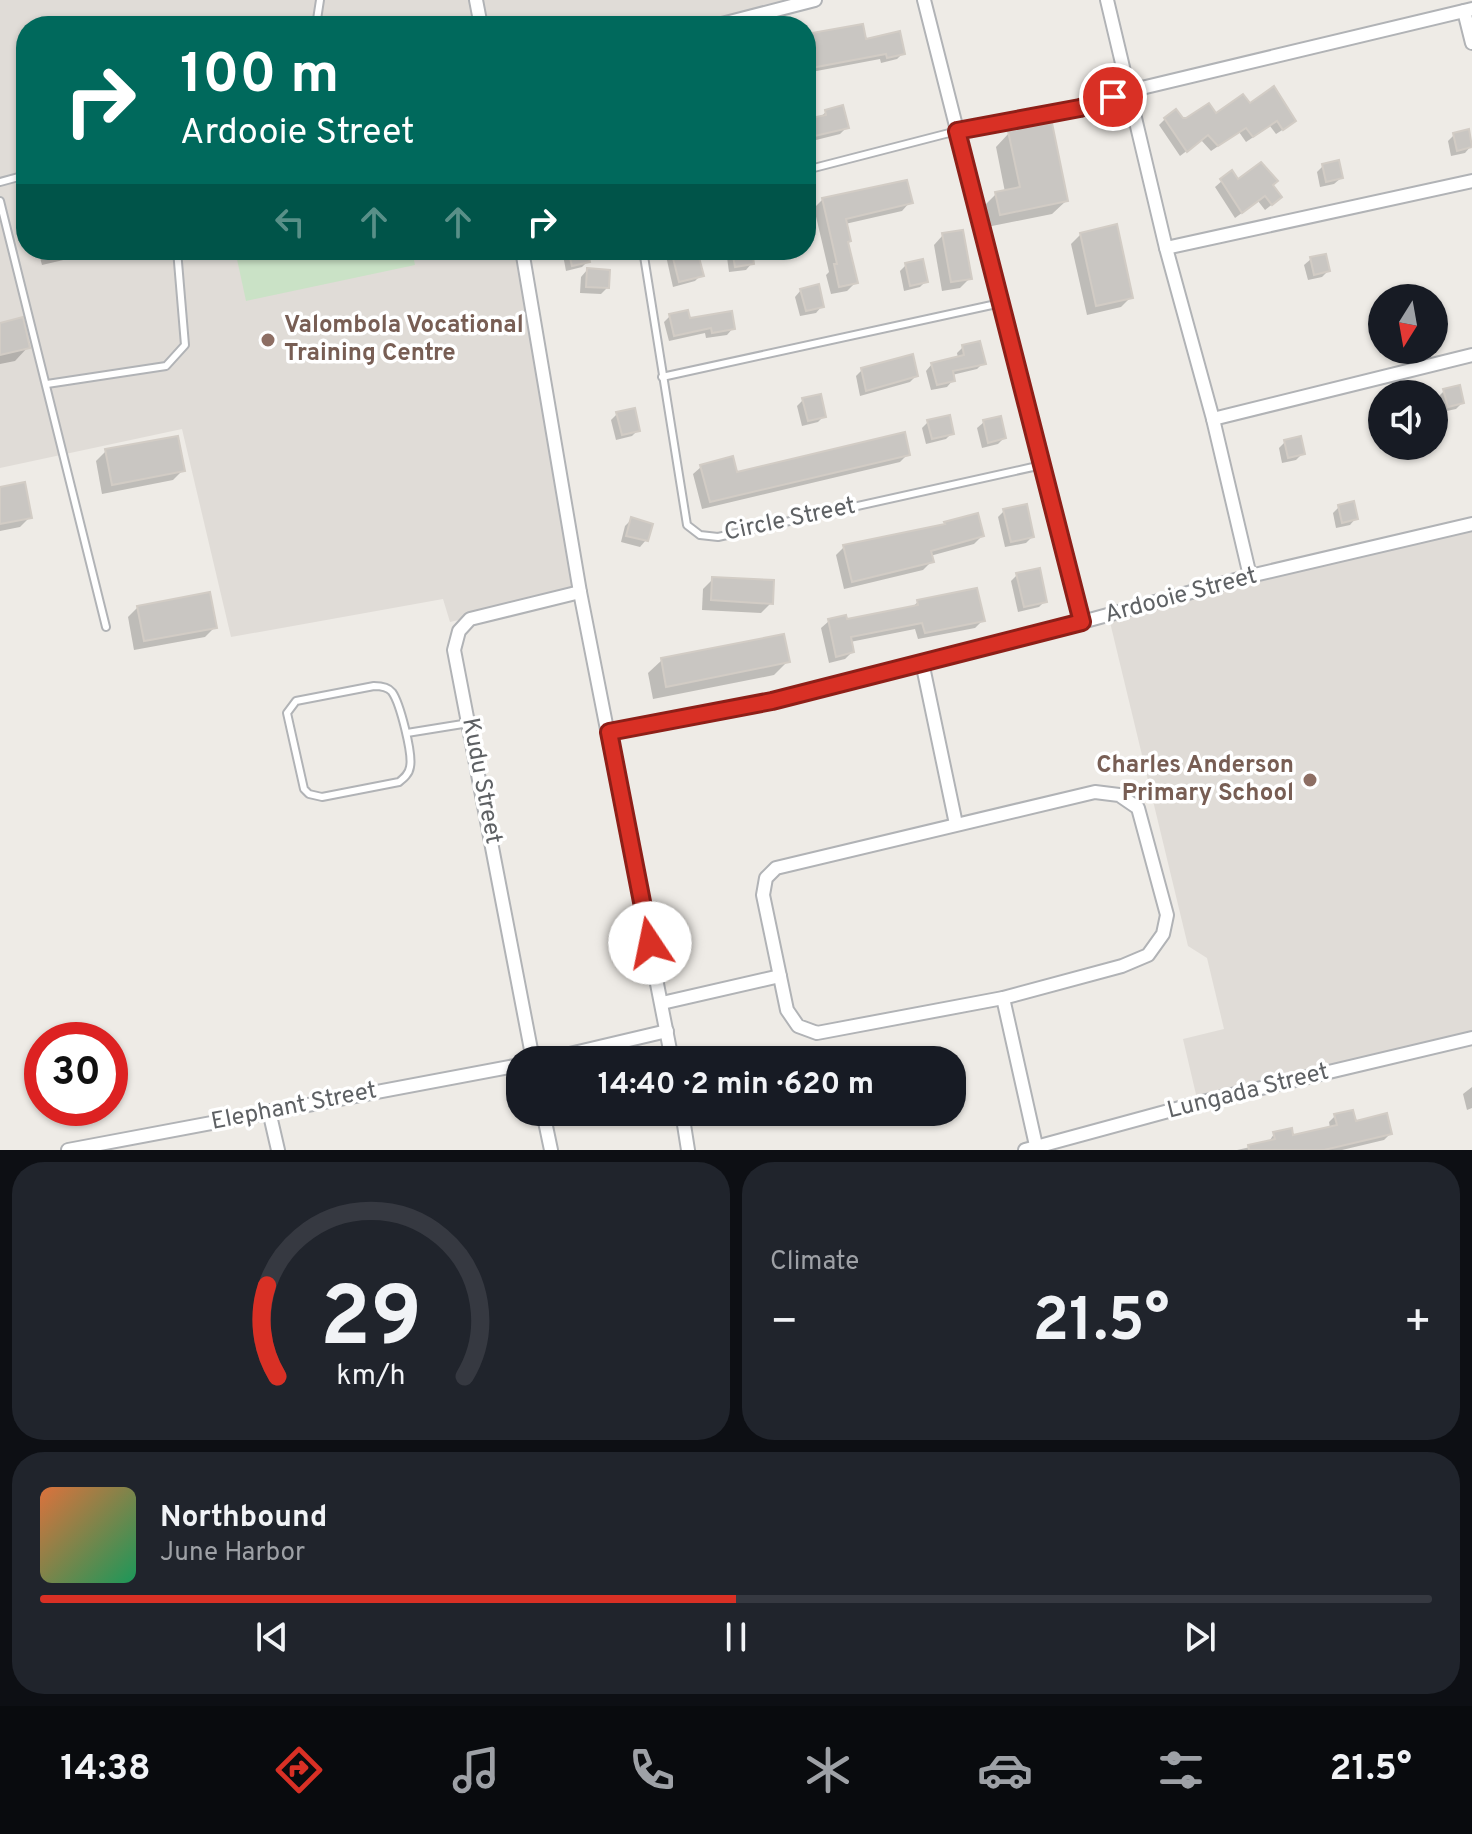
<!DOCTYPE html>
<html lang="en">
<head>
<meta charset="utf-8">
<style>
  body { margin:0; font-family:Overpass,sans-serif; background:#20242c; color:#f1f3f6; height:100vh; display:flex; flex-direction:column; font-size:30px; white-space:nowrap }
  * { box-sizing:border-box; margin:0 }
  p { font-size:26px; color:#9ea1a6 }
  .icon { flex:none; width:44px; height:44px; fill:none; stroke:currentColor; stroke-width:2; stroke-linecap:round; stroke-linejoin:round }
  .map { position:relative; height:1150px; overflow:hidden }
  .panel { display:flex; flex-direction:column; gap:12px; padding:12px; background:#0d0f14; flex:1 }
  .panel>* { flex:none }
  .top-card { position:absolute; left:16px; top:16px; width:800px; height:244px; border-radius:32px; box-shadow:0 2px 6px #0004; background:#00695c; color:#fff; overflow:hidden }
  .needle { width:52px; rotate:191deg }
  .controls { position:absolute; left:1368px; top:284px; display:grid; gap:16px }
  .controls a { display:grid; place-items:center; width:80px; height:80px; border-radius:50%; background:#171b24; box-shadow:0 2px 6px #0004; font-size:40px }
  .speed { position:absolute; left:24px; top:1022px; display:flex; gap:16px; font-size:40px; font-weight:700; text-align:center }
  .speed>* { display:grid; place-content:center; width:104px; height:104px; border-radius:50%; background:#171b24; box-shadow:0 2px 6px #0004; line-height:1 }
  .speed .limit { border:12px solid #d22; background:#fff; color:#111 }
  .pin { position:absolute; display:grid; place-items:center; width:68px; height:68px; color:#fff; margin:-34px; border:4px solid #fff; border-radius:50%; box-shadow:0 2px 8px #0007 }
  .me { position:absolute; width:88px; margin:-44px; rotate:349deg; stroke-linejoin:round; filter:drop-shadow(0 0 6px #0008) }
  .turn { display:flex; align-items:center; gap:28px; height:168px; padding:0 32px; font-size:36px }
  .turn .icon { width:104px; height:104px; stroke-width:2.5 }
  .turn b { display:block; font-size:56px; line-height:68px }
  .lanes { display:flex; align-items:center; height:76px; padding:0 32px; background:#0003; justify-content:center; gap:40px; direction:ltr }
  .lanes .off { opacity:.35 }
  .big { font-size:60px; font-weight:700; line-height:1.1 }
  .panel .card { flex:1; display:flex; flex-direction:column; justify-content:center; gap:12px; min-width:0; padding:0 28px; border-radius:32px; background:#20242c }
  .panel .dial { align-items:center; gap:0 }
  .dial svg { height:208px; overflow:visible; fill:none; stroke:#363941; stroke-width:7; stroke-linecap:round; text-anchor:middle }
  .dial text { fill:#f1f3f6; stroke:none }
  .song { display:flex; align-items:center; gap:24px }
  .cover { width:96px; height:96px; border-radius:12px; background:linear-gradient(135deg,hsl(20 70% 55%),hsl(150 70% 35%)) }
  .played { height:8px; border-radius:4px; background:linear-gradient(90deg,#d93025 50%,#363941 50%) }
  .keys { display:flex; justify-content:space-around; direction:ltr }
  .heat { display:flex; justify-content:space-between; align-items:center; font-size:44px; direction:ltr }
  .panel .tiles { flex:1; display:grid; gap:12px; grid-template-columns:1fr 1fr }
  .card:last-child { grid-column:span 2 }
  .trip { position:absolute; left:506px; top:1046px; width:460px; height:80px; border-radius:32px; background:#171b24; box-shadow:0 2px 6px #0004; font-weight:700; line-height:80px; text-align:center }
  .tab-bar { display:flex; height:128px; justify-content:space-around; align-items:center; background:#090b0e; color:#9ea1a6 }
  .tab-bar .icon { width:56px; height:56px }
  .tab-bar .selected { color:#d93025 }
  .tab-bar b { font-size:36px; color:#f1f3f6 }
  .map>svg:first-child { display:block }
  .education { fill:#e0dcd7 }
  .green { fill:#cae2c6 }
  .shadow { fill:#0003 }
  .building { fill:#c9c6c2; stroke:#d2ccc5; stroke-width:2 }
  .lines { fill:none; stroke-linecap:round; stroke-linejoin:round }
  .service-casing { stroke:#b1b3b6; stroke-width:10 }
  .minor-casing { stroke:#b1b3b6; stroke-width:16 }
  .service { stroke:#fff; stroke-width:6 }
  .minor { stroke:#fff; stroke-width:12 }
  .route-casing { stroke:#8d1f18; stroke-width:20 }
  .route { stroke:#d93025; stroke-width:14 }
  .education-dot { fill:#8d6e63; stroke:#fff; stroke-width:3 }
  .labels { text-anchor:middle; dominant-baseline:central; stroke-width:7; stroke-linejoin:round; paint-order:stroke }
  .education-label { font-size:24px; font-weight:bold; fill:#785e54; stroke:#fff; text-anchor:start }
  .street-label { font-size:24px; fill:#5e6164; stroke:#fff }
</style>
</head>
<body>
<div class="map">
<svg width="1472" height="1150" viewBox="0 0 1472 1150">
  <rect width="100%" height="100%" fill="#eeebe6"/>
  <g class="education">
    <path d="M0 0H815L713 26H26V250H522L580 592 450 622 443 599 231 637 182 429 0 468Z"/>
    <path d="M1472 524V1038L1198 1103 1183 1039 1224 1029 1207 958 1188 946 1108 614Z"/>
  </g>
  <path class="green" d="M235 250H412L415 265 246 301Z"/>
  <g class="shadow">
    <path d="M861 26 865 41 903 53 897 59 881 63 880 59 806 73V36Z"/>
    <path d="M1273 89 1287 127 1276 134 1270 126 1246 142 1239 132 1211 151 1201 140 1180 156 1159 125 1165 119 1215 115 1250 106Z"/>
    <path d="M826 112 847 127 840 134 812 141 806 146V122L819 118Z"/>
    <path d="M1009 133 1066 201 1052 214 987 227 983 207 996 194 1005 192 996 147Z"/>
    <path d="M1454 135 1471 146 1465 153 1451 156 1448 141Z"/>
    <path d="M1323 166 1341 178 1334 184 1320 187 1317 172Z"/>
    <path d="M1231 173 1238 182 1271 186 1274 203 1265 210 1258 201 1235 218 1215 187Z"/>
    <path d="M823 199 910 202 902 211 845 224 846 243 856 282 847 291 831 294 826 275 829 272 814 208Z"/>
    <path d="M1081 234 1131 297 1121 307 1087 315 1071 244Z"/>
    <path d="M943 235 970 278 960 288 942 291 934 245Z"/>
    <path d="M38 250H106L42 265Z"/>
    <path d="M562 250H585L588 261 582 267 566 271Z"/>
    <path d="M673 250H695L701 275 695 281 673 287 666 256Z"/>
    <path d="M726 250H750L752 263 746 270 729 272Z"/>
    <path d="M1311 259 1328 271 1322 277 1308 280 1304 265Z"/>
    <path d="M906 265 926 281 920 287 904 291 900 271Z"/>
    <path d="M587 270 607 288 601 294 580 293 581 277Z"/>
    <path d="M801 290 822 306 816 313 800 316 795 297Z"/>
    <path d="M670 316 688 321 733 328 727 335 706 338 705 333 669 341 664 322Z"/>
    <path d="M0 325 28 347 15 361 0 364Z"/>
    <path d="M963 347 983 363 977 369 952 375 953 380 947 387 931 390 926 371 932 364 958 358 957 353Z"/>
    <path d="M862 370 916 376 910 382 860 396 856 376Z"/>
    <path d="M1444 391 1462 403 1456 409 1442 412 1438 397Z"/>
    <path d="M803 400 824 416 818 422 802 426 797 406Z"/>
    <path d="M617 414 638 430 632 436 616 440 611 420Z"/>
    <path d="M928 422 952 433 946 439 926 444 922 428Z"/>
    <path d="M984 422 1004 438 998 444 982 448 977 428Z"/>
    <path d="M1285 442 1302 454 1296 460 1282 463 1279 448Z"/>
    <path d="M106 451 183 470 173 480 102 494 96 461Z"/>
    <path d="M908 454 900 462 702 509 693 474 701 467 736 474Z"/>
    <path d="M0 489 30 517 20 527 0 531Z"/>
    <path d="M1339 507 1356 518 1350 525 1336 528 1333 513Z"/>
    <path d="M1004 511 1032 537 1026 543 1005 547 998 517Z"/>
    <path d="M631 520 646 540 640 547 621 542 625 526Z"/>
    <path d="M982 536 974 544 930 556 931 562 923 570 844 589 836 555 844 547Z"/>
    <path d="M1017 575 1045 601 1039 607 1018 612 1011 581Z"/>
    <path d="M713 579 771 603 761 613 702 610 703 589Z"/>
    <path d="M918 602 982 621 975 628 918 639 915 629 850 642 852 652 845 659 829 663 821 628 829 621 845 622 911 608Z"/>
    <path d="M138 607 215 627 205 637 134 650 128 617Z"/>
    <path d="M662 660 788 661 774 675 653 699 648 673Z"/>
    <path d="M1472 1087V1108L1467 1110 1463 1094Z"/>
    <path d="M1335 1116 1390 1134 1384 1140 1342 1150H1237L1268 1143 1274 1134 1292 1138 1330 1128 1329 1122Z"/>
  </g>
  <g class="building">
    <path d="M863 24 866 39 900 31 905 54 887 58 886 54 811 68 806 34Z"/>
    <path d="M1274 86 1296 121 1283 130 1277 121 1253 137 1246 128 1218 146 1208 135 1187 152 1164 118 1176 109 1183 118H1186L1209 103 1216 113 1243 94 1250 103Z"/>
    <path d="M843 105 849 128 806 138V119L826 115 825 110Z"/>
    <path d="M1052 123 1068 201 1000 215 995 192 1020 187 1008 131Z"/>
    <path d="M1469 129 1472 147 1457 151 1453 133Z"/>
    <path d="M1339 160 1343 178 1326 182 1322 164Z"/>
    <path d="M1261 162 1278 181 1273 185 1282 197 1272 205 1265 196 1242 213 1220 179 1232 170 1238 179Z"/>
    <path d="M907 180 913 203 846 219 851 241 848 242 858 283 839 287 834 264H837L822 198Z"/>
    <path d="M1117 224 1133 298 1096 306 1080 233Z"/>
    <path d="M963 230 972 279 951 282 942 233Z"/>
    <path d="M568 250H587L590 262 572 266Z"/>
    <path d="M671 250H697L704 276 679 282Z"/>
    <path d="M732 250H752L754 264 735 267Z"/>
    <path d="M1326 254 1330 271 1314 275 1310 257Z"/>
    <path d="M923 259 928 282 910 286 905 263Z"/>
    <path d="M587 268 610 270 609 288 586 287Z"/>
    <path d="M819 284 824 307 806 311 800 289Z"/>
    <path d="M688 310 690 318 732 311 735 329 712 333 711 328 674 336 669 314Z"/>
    <path d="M23 317 30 348 0 355V323Z"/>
    <path d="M980 341 986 364 953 371 955 381 937 385 931 363 964 355 962 345Z"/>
    <path d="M913 354 918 376 866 391 861 368Z"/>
    <path d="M1460 385 1464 403 1448 407 1443 389Z"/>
    <path d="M821 394 826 417 808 421 802 398Z"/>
    <path d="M635 408 640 431 622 435 616 412Z"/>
    <path d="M950 415 954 434 932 439 927 420Z"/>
    <path d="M1001 416 1006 438 988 443 983 420Z"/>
    <path d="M905 432 910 455 710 502 700 465 733 456 737 472Z"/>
    <path d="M178 436 185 471 112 485 105 449Z"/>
    <path d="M1301 436 1305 454 1288 458 1284 440Z"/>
    <path d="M25 482 32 518 0 524V487Z"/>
    <path d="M1354 501 1358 519 1342 523 1338 505Z"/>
    <path d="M1027 504 1034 537 1011 542 1003 509Z"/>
    <path d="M978 513 984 536 931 551 934 562 852 582 843 545 945 524 944 522Z"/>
    <path d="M631 517 653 524 648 541 626 536Z"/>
    <path d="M1040 568 1047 602 1024 607 1016 573Z"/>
    <path d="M712 577 774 580 773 604 711 600Z"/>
    <path d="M977 588 985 621 925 633 922 623 851 637 854 652 836 657 828 619 846 615 847 619 918 605 917 600Z"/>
    <path d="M210 592 217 628 144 641 137 606Z"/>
    <path d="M784 634 790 662 666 687 661 658Z"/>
    <path d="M1353 1110 1356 1121 1387 1113 1392 1134 1324 1150H1249L1248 1145 1275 1139 1273 1132 1292 1128 1293 1135 1337 1125 1334 1114Z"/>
  </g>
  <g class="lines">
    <g class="service-casing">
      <g id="service">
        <path d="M316 26 320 0"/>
        <path d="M806 170 957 131"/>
        <path d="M0 182 26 175"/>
        <path d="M0 201 106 627"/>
        <path d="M643 250 687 525 700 535 718 537 1042 465"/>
        <path d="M662 377 1001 303"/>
        <path d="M47 384 166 366 185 345 177 250"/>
        <path d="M374 686C380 686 388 687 392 692 400 703 413 754 410 767 409 774 404 778 399 782L322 797 309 794 304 789 287 713 296 701Z"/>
        <path d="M407 733 469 723"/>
      </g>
    </g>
    <g class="minor-casing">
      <g id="minor">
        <path d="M476 0 481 26"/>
        <path d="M924 0 1082 622"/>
        <path d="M1107 0 1166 248 1213 419 1250 576"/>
        <path d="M1464 11 1472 43"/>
        <path d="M714 26 815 0"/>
        <path d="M957 131 1097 104 1129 91 1472 9"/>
        <path d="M1166 248 1472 181"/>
        <path d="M522 250 580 592 672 1060"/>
        <path d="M1213 419 1472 355"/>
        <path d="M922 662 956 824"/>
        <path d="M609 732 772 701 1082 622 1250 576 1472 524"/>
        <path d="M1095 792 1119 795 1138 808 1167 915 1163 934 1148 955 1122 966 1003 998 817 1033 798 1026 787 1010 763 895 766 878 776 868Z"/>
        <path d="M1003 998 1037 1150"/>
        <path d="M662 1003 780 976"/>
        <path d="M533 1060 454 650 459 631 470 619 580 592"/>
        <path d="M544 1060 667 1031"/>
        <path d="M269 1111 278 1150"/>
        <path d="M543 1112 551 1150"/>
        <path d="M682 1112 688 1150"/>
        <path d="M68 1150 520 1065"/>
        <path d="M1025 1150 1198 1103 1472 1038"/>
      </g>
    </g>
    <use href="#service" class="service"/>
    <use href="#minor" class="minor"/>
  </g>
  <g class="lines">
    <g class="route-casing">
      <path id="route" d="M650 943 609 732 772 701 1082 622 957 131 1080 108 1113 97"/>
    </g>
    <use href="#route" class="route"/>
  </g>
  <g class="education-dot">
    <circle cx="268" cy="340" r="8"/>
    <circle cx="1310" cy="780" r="8"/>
  </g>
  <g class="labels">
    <g class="education-label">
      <text x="284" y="326">Valombola Vocational<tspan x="284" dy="28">Training Centre</tspan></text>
      <text x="1294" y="766" text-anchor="end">Charles Anderson<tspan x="1294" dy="28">Primary School</tspan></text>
    </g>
    <g class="street-label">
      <text transform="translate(790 520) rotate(-12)">Circle Street</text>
      <text transform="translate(1181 596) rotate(-15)">Ardooie Street</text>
      <text transform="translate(481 781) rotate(79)">Kudu Street</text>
      <text transform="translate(1248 1092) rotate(-14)">Lungada Street</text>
      <text transform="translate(294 1107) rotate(-11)">Elephant Street</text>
    </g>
  </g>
</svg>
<div class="controls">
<a><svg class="needle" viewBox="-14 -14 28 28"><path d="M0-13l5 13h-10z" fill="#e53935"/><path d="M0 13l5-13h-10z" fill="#9ea1a6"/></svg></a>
<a><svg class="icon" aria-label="sound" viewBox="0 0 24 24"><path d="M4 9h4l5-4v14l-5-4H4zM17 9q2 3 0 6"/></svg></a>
</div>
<div class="speed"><div class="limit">30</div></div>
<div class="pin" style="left:1113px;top:97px;background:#d93025"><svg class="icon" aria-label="arrive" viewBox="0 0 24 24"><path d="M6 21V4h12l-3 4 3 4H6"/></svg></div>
<svg class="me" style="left:650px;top:943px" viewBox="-20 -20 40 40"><circle r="19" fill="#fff"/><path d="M0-13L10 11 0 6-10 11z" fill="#d93025"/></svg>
<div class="trip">14:40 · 2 min · 620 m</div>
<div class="top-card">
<div class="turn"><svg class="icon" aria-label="right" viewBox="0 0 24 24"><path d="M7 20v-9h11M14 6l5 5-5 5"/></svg><div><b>100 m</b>Ardooie Street</div></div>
<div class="lanes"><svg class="icon off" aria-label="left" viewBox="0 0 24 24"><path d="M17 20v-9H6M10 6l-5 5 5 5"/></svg><svg class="icon off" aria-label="ahead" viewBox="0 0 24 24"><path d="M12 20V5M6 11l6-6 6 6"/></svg><svg class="icon off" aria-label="ahead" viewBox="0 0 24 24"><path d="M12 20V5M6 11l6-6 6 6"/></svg><svg class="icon" aria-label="right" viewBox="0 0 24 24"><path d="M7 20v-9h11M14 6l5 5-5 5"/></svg></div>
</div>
</div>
<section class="panel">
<div class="tiles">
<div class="card dial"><svg viewBox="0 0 100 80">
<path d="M14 69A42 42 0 1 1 86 69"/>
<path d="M14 69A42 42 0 0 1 10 34" stroke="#d93025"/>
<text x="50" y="56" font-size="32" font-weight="700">29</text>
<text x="50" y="72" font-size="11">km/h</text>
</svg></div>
<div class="card"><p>Climate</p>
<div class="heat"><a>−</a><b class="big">21.5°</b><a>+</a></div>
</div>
<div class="card">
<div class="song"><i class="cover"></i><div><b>Northbound</b><p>June Harbor</p></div></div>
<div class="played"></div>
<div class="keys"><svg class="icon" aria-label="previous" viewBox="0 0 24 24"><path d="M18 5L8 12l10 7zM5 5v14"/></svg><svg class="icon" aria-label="pause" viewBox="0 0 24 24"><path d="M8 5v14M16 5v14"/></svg><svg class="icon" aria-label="next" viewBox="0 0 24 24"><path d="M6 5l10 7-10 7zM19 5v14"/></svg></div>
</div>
</div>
</section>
<nav class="tab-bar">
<b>14:38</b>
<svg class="icon selected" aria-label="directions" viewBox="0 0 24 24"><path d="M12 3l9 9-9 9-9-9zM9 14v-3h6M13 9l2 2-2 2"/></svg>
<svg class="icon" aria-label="music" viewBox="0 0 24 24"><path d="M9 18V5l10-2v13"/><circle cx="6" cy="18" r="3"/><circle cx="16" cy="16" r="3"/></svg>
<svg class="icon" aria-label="phone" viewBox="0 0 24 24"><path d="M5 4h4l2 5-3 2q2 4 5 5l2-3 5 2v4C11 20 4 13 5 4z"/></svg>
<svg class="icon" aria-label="climate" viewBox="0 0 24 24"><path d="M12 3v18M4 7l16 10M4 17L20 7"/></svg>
<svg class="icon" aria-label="car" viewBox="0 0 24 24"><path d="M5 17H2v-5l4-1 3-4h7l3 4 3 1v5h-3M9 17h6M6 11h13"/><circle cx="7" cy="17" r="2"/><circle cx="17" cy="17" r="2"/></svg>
<svg class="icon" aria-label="filters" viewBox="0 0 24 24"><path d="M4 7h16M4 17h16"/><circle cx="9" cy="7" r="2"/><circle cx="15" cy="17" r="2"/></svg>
<b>21.5°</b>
</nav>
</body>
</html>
